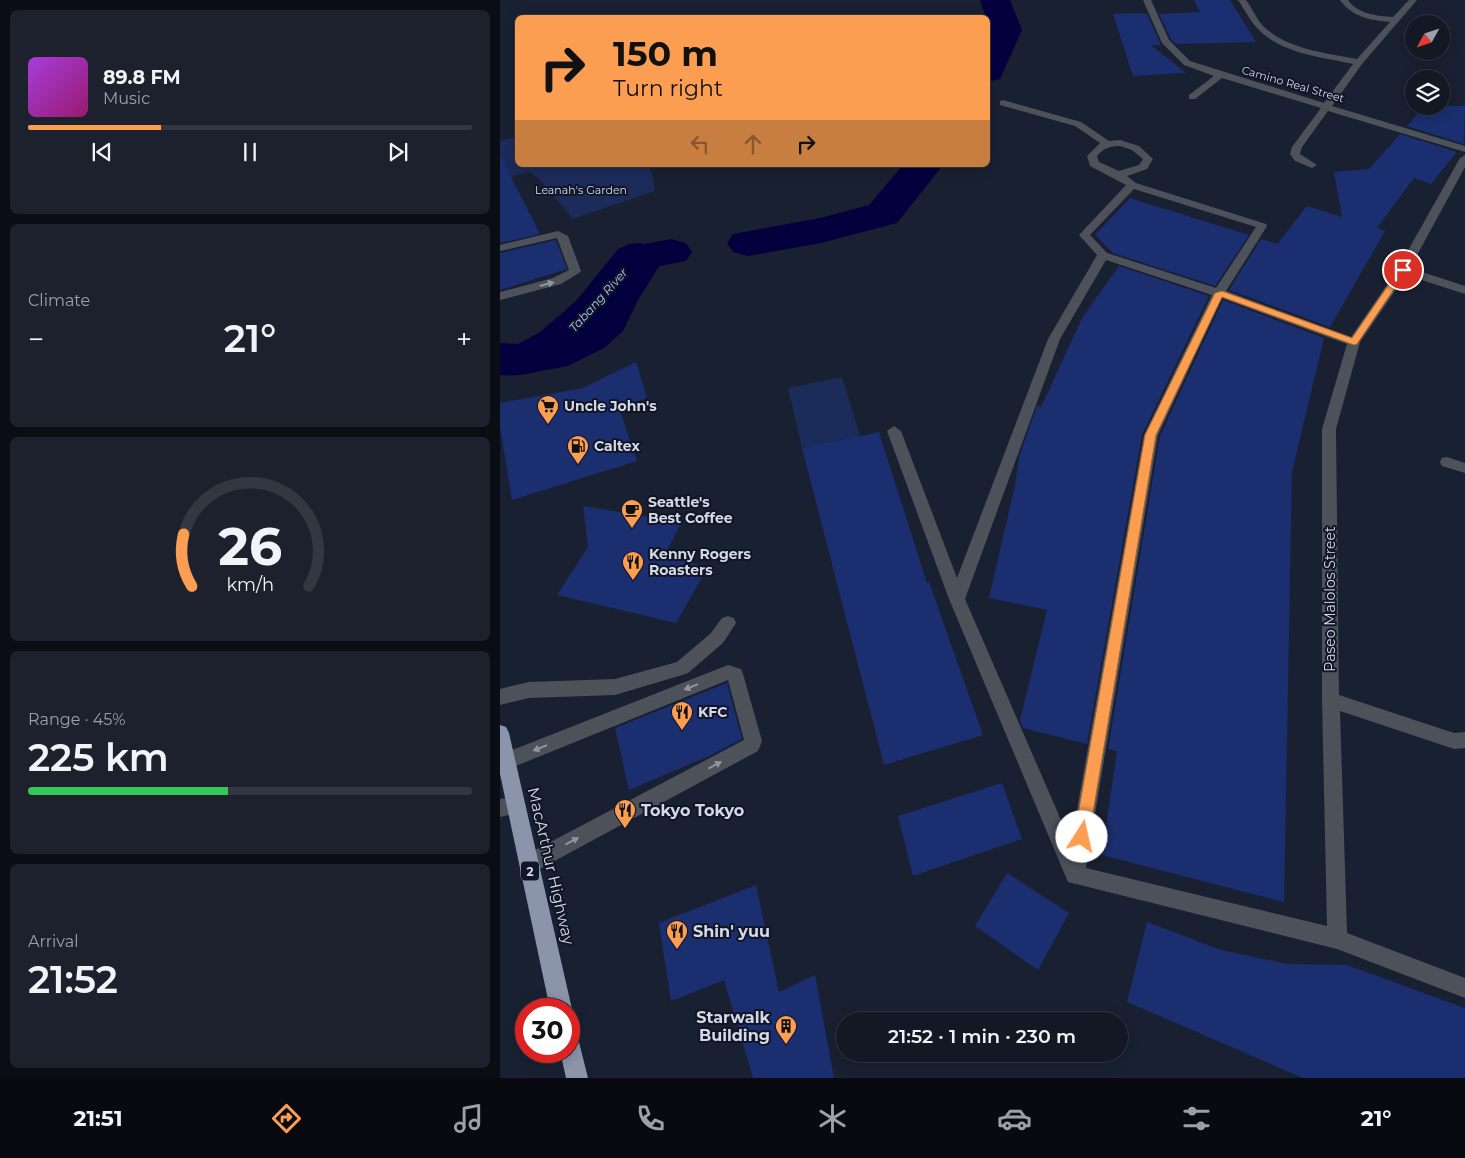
<!DOCTYPE html>
<html lang="en">
<head>
<meta charset="utf-8">
<style>
  body { margin:0; font-family:Montserrat,sans-serif; background:#1c212d; color:#f1f3f6; height:100vh; display:flex; flex-direction:column; font-size:19px; white-space:nowrap }
  * { box-sizing:border-box; margin:0 }
  p { font-size:16px; color:#9da0a7 }
  .icon { flex:none; width:28px; height:28px; fill:none; stroke:currentColor; stroke-width:2; stroke-linecap:round; stroke-linejoin:round }
  .map { position:relative; flex:1; overflow:hidden }
  .details { display:flex; flex-direction:column; gap:10px; padding:10px; background:#0a0d14; width:500px }
  .details>* { flex:none }
  .hud { position:absolute; left:15px; top:15px; width:475px; height:152px; border-radius:8px; box-shadow:0 2px 12px #0003,0 0 0 1px #323742; background:#fc9e52; color:#111; overflow:hidden }
  .needle { width:32px; rotate:230deg }
  .fabs { position:absolute; left:905px; top:15px; display:grid; gap:10px }
  .fabs a { display:grid; place-items:center; width:45px; height:45px; border-radius:50%; background:#131825; box-shadow:0 2px 12px #0003,0 0 0 1px #323742; font-size:25px }
  .speed { position:absolute; left:15px; top:998px; display:flex; gap:10px; font-size:25px; font-weight:700; text-align:center }
  .speed>* { display:grid; place-content:center; width:65px; height:65px; border-radius:50%; background:#131825; box-shadow:0 2px 12px #0003,0 0 0 1px #323742; line-height:1 }
  .speed .limit { border:8px solid #d22; background:#fff; color:#111 }
  .pin { position:absolute; display:grid; place-items:center; width:42px; height:42px; color:#fff; margin:-21px; border:2px solid #fff; border-radius:50%; box-shadow:0 1px 5px #0007 }
  .me { position:absolute; width:55px; margin:-28px; rotate:10deg; stroke-linejoin:round; filter:drop-shadow(0 0 4px #0008) }
  .turn { display:flex; align-items:center; gap:18px; height:105px; padding:0 15px; font-size:22px }
  .turn .icon { width:65px; height:65px; stroke-width:2.5 }
  .turn b { display:block; font-size:35px; line-height:42px }
  .lanes { display:flex; align-items:center; height:48px; padding:0 15px; background:#0003; justify-content:center; gap:25px; direction:ltr }
  .lanes .off { opacity:.35 }
  .big { font-size:38px; font-weight:600; line-height:1.1 }
  .details .widget { flex:1; display:flex; flex-direction:column; justify-content:center; gap:8px; min-width:0; padding:0 18px; border-radius:8px; background:#1c212d }
  .details .dial { align-items:center; gap:0 }
  .dial svg { height:130px; overflow:visible; fill:none; stroke:#323742; stroke-width:7; stroke-linecap:round; text-anchor:middle }
  .dial text { fill:#f1f3f6; stroke:none }
  .song { display:flex; align-items:center; gap:15px }
  .cover { width:60px; height:60px; border-radius:8px; background:linear-gradient(135deg,hsl(280 70% 55%),hsl(320 70% 35%)) }
  .played { height:5px; border-radius:2px; background:linear-gradient(90deg,#fc9e52 30%,#323742 30%) }
  .keys { display:flex; justify-content:space-around; direction:ltr }
  .heat { display:flex; justify-content:space-between; align-items:center; font-size:28px; direction:ltr }
  .charge { height:8px; border-radius:4px; background:linear-gradient(90deg,#34c759 45%,#323742 0) }
  .trip { position:absolute; left:336px; top:1012px; width:292px; height:50px; border-radius:25px; background:#131825; box-shadow:0 2px 12px #0003,0 0 0 1px #323742; font-weight:600; line-height:50px; text-align:center }
  .tab-bar { display:flex; height:80px; justify-content:space-around; align-items:center; background:#080a0f; color:#9da0a7 }
  .tab-bar .icon { width:35px; height:35px }
  .tab-bar .active { color:#fc9e52 }
  .tab-bar b { font-size:22px; color:#f1f3f6 }
  main { display:flex; flex:1; min-height:0 }
  .map>svg:first-child { display:block }
  .green { fill:#1b2b5a }
  .water { fill:#03003e }
  .lines { fill:none; stroke-linecap:round; stroke-linejoin:round }
  .river { fill:#03003e; fill-rule:evenodd }
  .building { fill:#1b2e6f }
  .lane { fill:#4d515a; fill-rule:evenodd }
  .street { fill:#4d515a; fill-rule:evenodd }
  .highway { fill:#8a94aa; fill-rule:evenodd }
  .oneway { fill:#9095a0 }
  .route { fill:#fc9e52; stroke:#a46735 }
  .labels { text-anchor:middle; dominant-baseline:central; stroke-width:4; stroke-linejoin:round; paint-order:stroke }
  .far-street-label { font-size:11px; fill:#d4d9e5; stroke:#101627 }
  .far-park-label { font-size:11px; fill:#d6def2; stroke:#101627 }
  .far-water-label { font-size:12px; font-style:italic; fill:#a9c1fb; stroke:#101627 }
  .shield { fill:#101627; stroke:#999eac; stroke-width:1 }
  .shield-label { font-size:12px; font-weight:bold; fill:#d4d9e5 }
  .poi-label { font-size:14px; font-weight:bold; fill:#d4d9e5; stroke:#101627; text-anchor:start }
  .street-label { font-size:14px; fill:#d4d9e5; stroke:#101627 }
  .near-poi-label { font-size:16px; font-weight:bold; fill:#d4d9e5; stroke:#101627; text-anchor:start }
  .near-street-label { font-size:16px; fill:#d4d9e5; stroke:#101627 }
</style>
</head>
<body>
<main>
<section class="details">
<div class="widget">
<div class="song"><i class="cover"></i><div><b>89.8 FM</b><p>Music</p></div></div>
<div class="played"></div>
<div class="keys"><svg class="icon" aria-label="previous" viewBox="0 0 24 24"><path d="M18 5L8 12l10 7zM5 5v14"/></svg><svg class="icon" aria-label="pause" viewBox="0 0 24 24"><path d="M8 5v14M16 5v14"/></svg><svg class="icon" aria-label="next" viewBox="0 0 24 24"><path d="M6 5l10 7-10 7zM19 5v14"/></svg></div>
</div>
<div class="widget"><p>Climate</p>
<div class="heat"><a>−</a><b class="big">21°</b><a>+</a></div>
</div>
<div class="widget dial"><svg viewBox="0 0 100 80">
<path d="M14 69A42 42 0 1 1 86 69"/>
<path d="M14 69A42 42 0 0 1 9 37" stroke="#fc9e52"/>
<text x="50" y="56" font-size="32" font-weight="700">26</text>
<text x="50" y="72" font-size="11">km/h</text>
</svg></div>
<div class="widget"><p>Range · 45%</p><b class="big">225 km</b><div class="charge"></div></div>
<div class="widget"><p>Arrival</p><b class="big">21:52</b></div>
</section>
<div class="map">
<svg width="965" height="1078" viewBox="0 0 965 1078">
  <rect width="100%" height="100%" fill="#192031"/>
  <g class="green">
    <path d="M15 137 17 141 18 165H150L155 191 73 219 38 178 29 172 0 180V141Z"/>
    <path d="M342 377 360 436 302 448 288 388Z"/>
  </g>
  <g class="water">
    <path d="M409 165H423L424 167 409 183 412 188 410 191 399 193 398 200 378 217 363 221 356 220 347 225 327 228 317 232 313 243C288 245 273 257 248 243L259 235 303 225 315 227 321 223 354 216 355 211H370L375 202 382 199 384 190Z"/>
    <path d="M141 243 168 252 138 300 123 331 104 348 68 366 29 373 0 371V349C16 357 30 350 44 341L118 249 129 244Z"/>
  </g>
  <g class="lines">
    <g class="river">
      <path d="M480 0H510L522 30 500 79 488 82V36L490 30Z"/>
      <path d="M403 165H443L397 223 321 243 248 256 233 252 227 243 233 234 320 218 369 205Z"/>
      <path d="M171 239 186 243 192 252 186 261 155 267 148 271C110 321 70 381 0 375V343L18 344 40 332 76 301 118 253 128 247Z"/>
    </g>
  </g>
  <g class="building">
    <path d="M694 0H730L756 42 676 44 671 39 659 14 700 12Z"/>
    <path d="M641 13 647 14 661 45H651L686 73 633 76 613 14Z"/>
    <path d="M925 106H965L964 144 907 126Z"/>
    <path d="M900 134 957 152 931 184 914 178 877 228 885 231 830 327 729 290 761 239 777 244 807 206 842 217 834 172 869 169Z"/>
    <path d="M0 155 40 234 0 243Z"/>
    <path d="M630 198 749 235 715 286 613 253 595 235Z"/>
    <path d="M56 240 67 269 0 290V253Z"/>
    <path d="M619 266 709 296 642 435 587 744 523 728 520 720 547 610 489 598 515 485 519 457 537 406 541 407 582 318Z"/>
    <path d="M723 300 824 338 792 472 784 902 602 855 617 751 608 749 660 436Z"/>
    <path d="M136 362 147 398 119 408 137 461 12 500 0 427V403L83 388Z"/>
    <path d="M379 432 427 583 429 582 483 735 384 765 302 448Z"/>
    <path d="M83 506 182 522 164 556 208 567 176 623 57 595 88 547Z"/>
    <path d="M227 683 242 739 207 757 129 790 115 728Z"/>
    <path d="M502 783 522 839 413 876 398 816Z"/>
    <path d="M507 873 569 913 538 970 475 926Z"/>
    <path d="M256 885 279 992 315 975 334 1078H253L224 980 171 1001 159 923Z"/>
    <path d="M647 922 721 950 788 964 847 965 965 1008V1078H803L627 1002Z"/>
  </g>
  <g class="lines">
    <g class="lane">
      <path d="M58 231 68 236 81 271 79 273 61 284 0 300V292L53 278 69 270 57 238 0 251V245Z"/>
      <path d="M228 616 234 618 236 623 223 643 188 673 182 675 115 695 29 698 0 705V689L29 682 115 679 177 662 211 633 222 618Z"/>
      <path d="M228 665 241 669 243 674 262 741 258 751 36 871 29 874 22 871 19 864 22 857 244 740 228 680 6 770 0 767V755Z"/>
      <path d="M16 797 23 800 25 806 23 812 0 817V799Z"/>
    </g>
    <g class="street">
      <path d="M643 0H651L669 40 690 61 824 103 853 64C822 57 782 54 758 29 750 21 745 10 738 0H746C752 8 756 18 763 26 787 49 826 53 857 59L890 22C870 20 852 17 840 0H848C858 14 877 16 893 17L909 0H917L862 64 832 106 965 146V152L828 111 802 147 800 154 817 165 812 168 795 161 790 154 792 147 821 108 722 78 695 99H689V95L714 76 684 65 662 43Z"/>
      <path d="M503 100 581 122 609 141 620 140 639 146 653 159 647 169 627 176 636 183 766 224 767 226 726 291 851 337 897 270 960 158 965 155V167L910 268 965 286V294L906 275 860 342 836 429 839 695 954 733 965 732V748L954 749 840 711 847 933 965 978V998L837 949 568 882 449 599 387 431 394 426 401 431 457 578 548 339 597 255 579 235 626 185 590 166 587 156 600 143 575 126 500 105V101ZM620 146 632 150 643 159 639 165 619 171 599 162 597 156C604 148 610 146 620 146ZM634 189 756 227 716 288 607 253 590 235ZM606 260 712 295 644 435 571 843 465 599 560 339ZM722 298 847 344 822 429V700L827 926 586 868 658 435Z"/>
      <path d="M947 457 965 463V473L942 466 940 462 942 458Z"/>
    </g>
    <g class="highway">
      <path d="M0 725 6 727 9 733 72 1009 69 1016V1009H50L0 774Z"/>
      <path d="M69 1031 77 1034 88 1078H66L60 1051H69Z"/>
    </g>
  </g>
  <defs><path id="oneway-solid" d="M-6-.8H1V-3.2L6.5 0L1 3.2V.8H-6Z" transform="scale(1.25)"/></defs>
  <g class="oneway">
    <use href="#oneway-solid" transform="translate(47 284) rotate(-15)"/>
    <use href="#oneway-solid" transform="translate(191 687) rotate(158)"/>
    <use href="#oneway-solid" transform="translate(40 748) rotate(158)"/>
    <use href="#oneway-solid" transform="translate(215 765) rotate(-28)"/>
    <use href="#oneway-solid" transform="translate(72 841) rotate(-28)"/>
  </g>
  <path class="route" d="M900 268 907 270 857 344 854 345 722 297 656 435 589 837 587 842 582 844 577 842 574 837 645 435 715 293 722 291 852 338Z"/>
  <defs>
    <g id="supermarket-pin" transform="scale(1.125)"><path d="M0 17L-7.5 6A9.5 9.5 0 1 1 7.5 6Z" fill="#fc9e52" stroke="#101627"/><path d="M-6-5.5h2.5l.6 2H6L4.5 2H-2.5L-4.4-4H-6ZM-1.5 3.2a1.3 1.3 0 1 0 .1 0ZM3 3.2a1.3 1.3 0 1 0 .1 0Z" fill="#111"/></g>
    <g id="fuel-pin" transform="scale(1.125)"><path d="M0 17L-7.5 6A9.5 9.5 0 1 1 7.5 6Z" fill="#fc9e52" stroke="#101627"/><path d="M-5.5-6h7V0h2V4h1.3V-2.5L3-4.5l.8-.8L6-3V5H2.5V1h-1V6h-7ZM-4.2-4.7v3.2H.2V-4.7Z" fill="#111"/></g>
    <g id="cafe-pin" transform="scale(1.125)"><path d="M0 17L-7.5 6A9.5 9.5 0 1 1 7.5 6Z" fill="#fc9e52" stroke="#101627"/><path d="M-5.5-4.5H6V0H3Q3 3.5 0 3.5H-2.5Q-5.5 3.5-5.5 0ZM3-3.2v2h1.7v-2ZM-6 4.5H4V6H-6Z" fill="#111"/></g>
    <g id="restaurant-pin" transform="scale(1.125)"><path d="M0 17L-7.5 6A9.5 9.5 0 1 1 7.5 6Z" fill="#fc9e52" stroke="#101627"/><path d="M-5-6h1v4h1v-4h1v4h1v-4h1v5L-1.5 .5V6h-2V.5L-5-1ZM5-6V6H3V1.5H1.5Q1.5-4 5-6Z" fill="#111"/></g>
    <g id="building-pin" transform="scale(1.125)"><path d="M0 17L-7.5 6A9.5 9.5 0 1 1 7.5 6Z" fill="#fc9e52" stroke="#101627"/><path d="M-4-6H4V6H1V3H-1V6H-4ZM-2.5-4.3h1.7v1.8h-1.7ZM.8-4.3h1.7v1.8H.8ZM-2.5-1h1.7V.8h-1.7ZM.8-1h1.7V.8H.8Z" fill="#111"/></g>
  </defs>
  <g fill-rule="evenodd">
    <use href="#supermarket-pin" x="48" y="406"/>
    <use href="#fuel-pin" x="78" y="446"/>
    <use href="#cafe-pin" x="132" y="510"/>
    <use href="#restaurant-pin" x="133" y="562"/>
    <use href="#restaurant-pin" x="182" y="712"/>
    <use href="#restaurant-pin" x="125" y="810"/>
    <use href="#restaurant-pin" x="177" y="931"/>
    <use href="#building-pin" x="286" y="1026"/>
  </g>
  <g class="labels">
    <g class="far-street-label">
      <text transform="translate(793 84) rotate(16)">Camino Real Street</text>
    </g>
    <g class="far-park-label">
      <text x="81" y="190">Leanah's Garden</text>
    </g>
    <g class="far-water-label">
      <text transform="translate(98 300) rotate(-48)">Tabang River</text>
    </g>
    <rect class="shield" x="21" y="861.5" width="18" height="19" rx="4"/>
    <g class="shield-label">
      <text x="30" y="871">2</text>
    </g>
    <g class="poi-label">
      <text x="64" y="406">Uncle John's</text>
      <text x="94" y="446">Caltex</text>
      <text x="148" y="502">Seattle's<tspan x="148" dy="16">Best Coffee</tspan></text>
      <text x="149" y="554">Kenny Rogers<tspan x="149" dy="16">Roasters</tspan></text>
      <text x="198" y="712">KFC</text>
    </g>
    <g class="street-label">
      <text transform="translate(830 599) rotate(-90)">Paseo Malolos Street</text>
    </g>
    <g class="near-poi-label">
      <text x="141" y="810">Tokyo Tokyo</text>
      <text x="193" y="931">Shin' yuu</text>
      <text x="270" y="1017" text-anchor="end">Starwalk<tspan x="270" dy="18">Building</tspan></text>
    </g>
    <g class="near-street-label">
      <text transform="translate(51 866) rotate(77)">MacArthur Highway</text>
    </g>
  </g>
</svg>
<div class="fabs">
<a><svg class="needle" viewBox="-14 -14 28 28"><path d="M0-13l5 13h-10z" fill="#e53935"/><path d="M0 13l5-13h-10z" fill="#9da0a7"/></svg></a>
<a><svg class="icon" aria-label="layers" viewBox="0 0 24 24"><path d="M12 4l9 5-9 5-9-5zM3 14l9 5 9-5"/></svg></a>
</div>
<div class="speed"><div class="limit">30</div></div>
<div class="pin" style="left:903px;top:270px;background:#d93025"><svg class="icon" aria-label="arrive" viewBox="0 0 24 24"><path d="M6 21V4h12l-3 4 3 4H6"/></svg></div>
<svg class="me" style="left:582px;top:837px" viewBox="-20 -20 40 40"><circle r="19" fill="#fff"/><path d="M0-13L10 11 0 6-10 11z" fill="#fc9e52"/></svg>
<div class="trip">21:52 · 1 min · 230 m</div>
<div class="hud">
<div class="turn"><svg class="icon" aria-label="right" viewBox="0 0 24 24"><path d="M7 20v-9h11M14 6l5 5-5 5"/></svg><div><b>150 m</b>Turn right</div></div>
<div class="lanes"><svg class="icon off" aria-label="left" viewBox="0 0 24 24"><path d="M17 20v-9H6M10 6l-5 5 5 5"/></svg><svg class="icon off" aria-label="ahead" viewBox="0 0 24 24"><path d="M12 20V5M6 11l6-6 6 6"/></svg><svg class="icon" aria-label="right" viewBox="0 0 24 24"><path d="M7 20v-9h11M14 6l5 5-5 5"/></svg></div>
</div>
</div>
</main>
<nav class="tab-bar">
<b>21:51</b>
<svg class="icon active" aria-label="directions" viewBox="0 0 24 24"><path d="M12 3l9 9-9 9-9-9zM9 14v-3h6M13 9l2 2-2 2"/></svg>
<svg class="icon" aria-label="music" viewBox="0 0 24 24"><path d="M9 18V5l10-2v13"/><circle cx="6" cy="18" r="3"/><circle cx="16" cy="16" r="3"/></svg>
<svg class="icon" aria-label="phone" viewBox="0 0 24 24"><path d="M5 4h4l2 5-3 2q2 4 5 5l2-3 5 2v4C11 20 4 13 5 4z"/></svg>
<svg class="icon" aria-label="climate" viewBox="0 0 24 24"><path d="M12 3v18M4 7l16 10M4 17L20 7"/></svg>
<svg class="icon" aria-label="car" viewBox="0 0 24 24"><path d="M5 17H2v-5l4-1 3-4h7l3 4 3 1v5h-3M9 17h6M6 11h13"/><circle cx="7" cy="17" r="2"/><circle cx="17" cy="17" r="2"/></svg>
<svg class="icon" aria-label="filters" viewBox="0 0 24 24"><path d="M4 7h16M4 17h16"/><circle cx="9" cy="7" r="2"/><circle cx="15" cy="17" r="2"/></svg>
<b>21°</b>
</nav>
</body>
</html>
